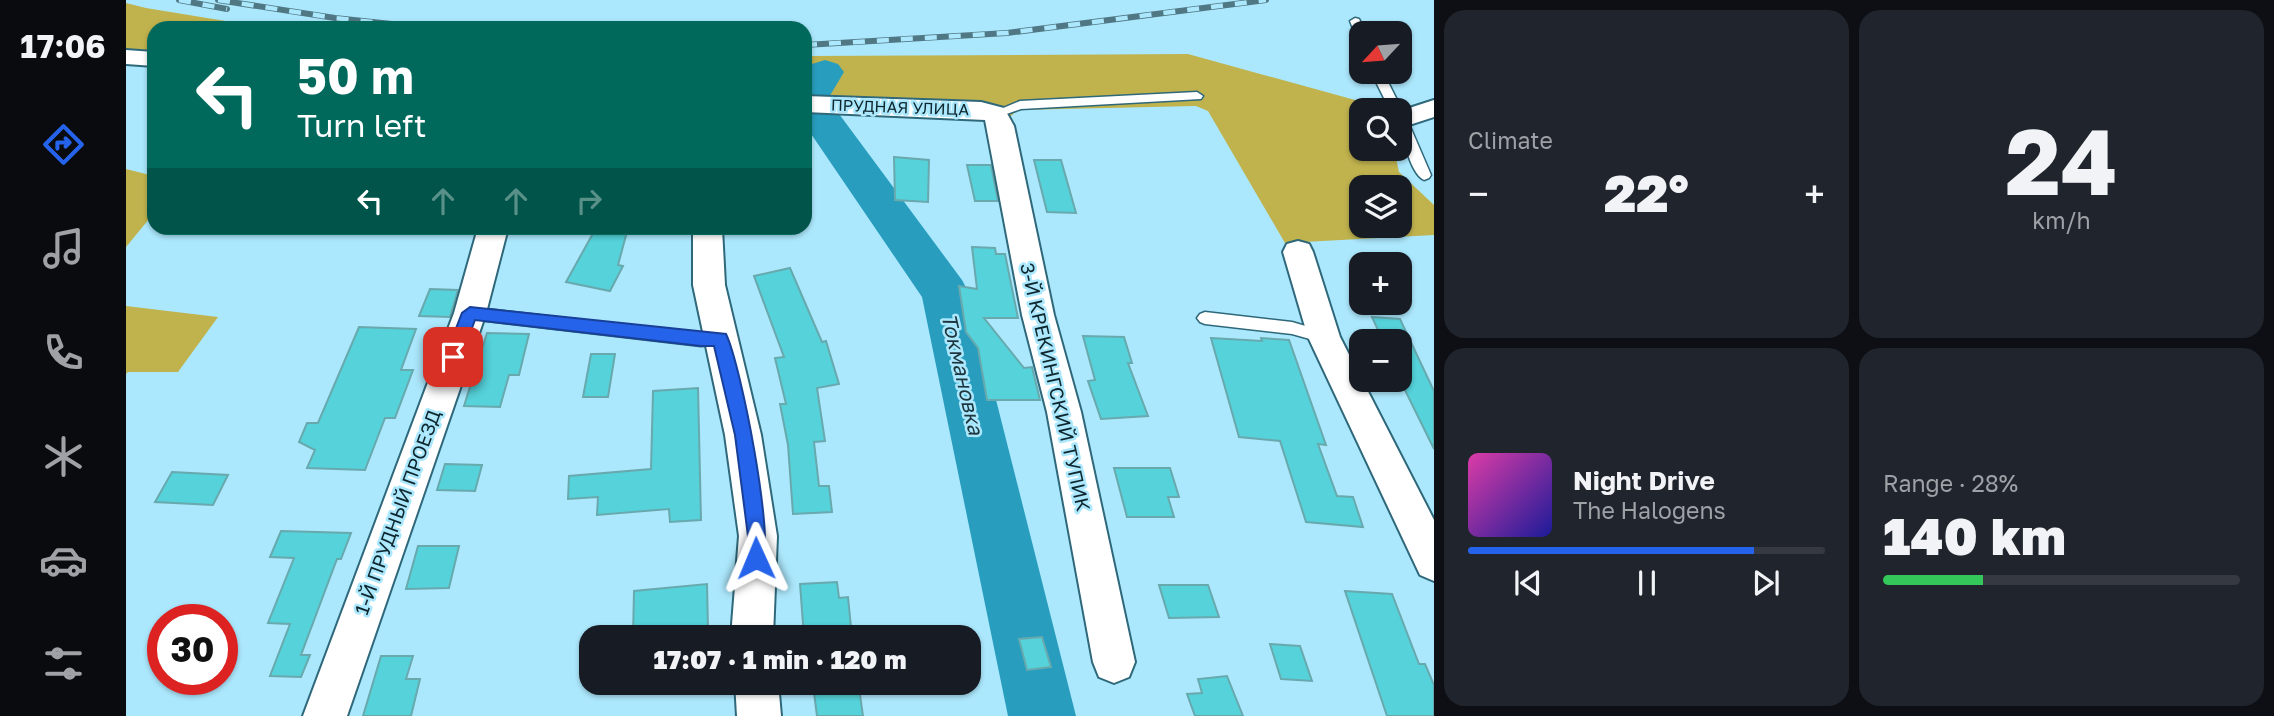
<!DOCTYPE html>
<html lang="en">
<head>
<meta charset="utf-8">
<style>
  body { margin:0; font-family:"Golos Text",sans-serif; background:#20242c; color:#f1f3f6; height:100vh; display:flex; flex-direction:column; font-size:26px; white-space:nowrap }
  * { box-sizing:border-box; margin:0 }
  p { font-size:23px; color:#9ea1a6 }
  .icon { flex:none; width:38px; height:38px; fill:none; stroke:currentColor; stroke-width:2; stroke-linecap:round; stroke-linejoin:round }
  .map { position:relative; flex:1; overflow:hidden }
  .panel { display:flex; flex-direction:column; gap:10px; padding:10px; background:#0d0f14; width:840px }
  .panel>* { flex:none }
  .top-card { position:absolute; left:21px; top:21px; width:665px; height:214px; border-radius:21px; box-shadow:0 2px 5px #0004; background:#00695c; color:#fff; overflow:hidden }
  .needle { width:46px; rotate:244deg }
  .fabs { position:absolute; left:1223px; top:21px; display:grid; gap:14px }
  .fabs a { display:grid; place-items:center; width:63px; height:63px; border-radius:14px; background:#171b24; box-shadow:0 2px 5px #0004; font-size:35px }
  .speed { position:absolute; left:21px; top:604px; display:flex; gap:14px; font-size:35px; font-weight:700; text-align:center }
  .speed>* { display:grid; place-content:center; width:91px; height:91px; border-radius:50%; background:#171b24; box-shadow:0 2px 5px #0004; line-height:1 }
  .speed .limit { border:10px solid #d22; background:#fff; color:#111 }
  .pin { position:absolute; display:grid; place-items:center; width:60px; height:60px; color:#fff; margin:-30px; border-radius:14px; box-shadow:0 4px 10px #0006 }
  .me { position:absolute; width:77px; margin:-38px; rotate:359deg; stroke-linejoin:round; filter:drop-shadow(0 0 5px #0008) }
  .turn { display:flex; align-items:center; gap:24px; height:147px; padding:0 35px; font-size:32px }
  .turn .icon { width:91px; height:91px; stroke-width:2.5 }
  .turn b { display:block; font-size:49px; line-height:60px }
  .lanes { display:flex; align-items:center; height:66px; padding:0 35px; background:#0003; justify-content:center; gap:35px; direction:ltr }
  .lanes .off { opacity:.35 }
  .big { font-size:52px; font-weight:800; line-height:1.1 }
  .panel .card { flex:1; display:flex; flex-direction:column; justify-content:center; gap:10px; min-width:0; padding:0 24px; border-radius:21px; background:#20242c }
  .panel .dial { align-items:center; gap:0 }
  .dial b { font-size:91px; line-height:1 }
  .song { display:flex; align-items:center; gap:21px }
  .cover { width:84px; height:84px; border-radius:10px; background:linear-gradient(135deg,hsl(320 70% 55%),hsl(240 70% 35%)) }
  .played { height:7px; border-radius:4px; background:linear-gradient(90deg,#2563eb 80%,#363941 80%) }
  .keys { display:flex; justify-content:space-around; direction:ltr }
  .heat { display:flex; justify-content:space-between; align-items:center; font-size:38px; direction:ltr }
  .charge { height:10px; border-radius:5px; background:linear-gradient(90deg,#34c759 28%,#363941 0) }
  .panel .tiles { flex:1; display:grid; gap:10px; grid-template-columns:repeat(2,1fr) }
  .trip { position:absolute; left:453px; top:625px; width:402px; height:70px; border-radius:21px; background:#171b24; box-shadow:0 2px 5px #0004; font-weight:800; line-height:70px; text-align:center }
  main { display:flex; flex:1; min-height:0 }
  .tab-bar { display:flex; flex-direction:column; width:126px; justify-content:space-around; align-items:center; background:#090b0e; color:#9ea1a6 }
  .tab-bar .icon { width:49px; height:49px }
  .tab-bar .on { color:#2563eb }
  .tab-bar b { font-size:32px; color:#f1f3f6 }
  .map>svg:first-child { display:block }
  .green { fill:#c0b34e; fill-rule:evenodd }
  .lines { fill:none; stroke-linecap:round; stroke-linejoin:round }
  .river { fill:#289dbe; fill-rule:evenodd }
  .building { fill:#55d2da; stroke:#68a9ae; stroke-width:2 }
  .lane-casing { stroke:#2e687a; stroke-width:3 }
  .street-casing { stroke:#2e687a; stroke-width:4 }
  .lane { fill:#fff; fill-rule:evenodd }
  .street { fill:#fff; fill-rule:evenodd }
  .rail-casing { stroke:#507884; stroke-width:6 }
  .rail { stroke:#ace8fd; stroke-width:4.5; stroke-dasharray:12; stroke-linecap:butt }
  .route { fill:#2563eb; stroke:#184099; stroke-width:2 }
  .labels { text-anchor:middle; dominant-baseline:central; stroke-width:5; stroke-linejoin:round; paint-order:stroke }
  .far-street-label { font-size:16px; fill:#0e272e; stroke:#ace8fd }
  .street-label { font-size:19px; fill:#0e272e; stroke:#ace8fd }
  .water-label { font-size:21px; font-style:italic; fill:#1d353d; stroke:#ace8fd }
</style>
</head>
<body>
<main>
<nav class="tab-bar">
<b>17:06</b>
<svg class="icon on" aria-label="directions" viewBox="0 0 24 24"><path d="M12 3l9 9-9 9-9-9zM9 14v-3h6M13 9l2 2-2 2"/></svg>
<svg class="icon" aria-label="music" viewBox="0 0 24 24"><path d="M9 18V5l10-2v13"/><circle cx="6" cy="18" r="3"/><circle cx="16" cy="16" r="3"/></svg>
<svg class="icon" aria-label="phone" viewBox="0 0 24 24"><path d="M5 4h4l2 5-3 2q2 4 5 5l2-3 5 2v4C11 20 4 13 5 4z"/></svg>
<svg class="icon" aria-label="climate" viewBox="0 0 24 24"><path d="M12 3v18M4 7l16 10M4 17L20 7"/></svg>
<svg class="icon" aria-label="car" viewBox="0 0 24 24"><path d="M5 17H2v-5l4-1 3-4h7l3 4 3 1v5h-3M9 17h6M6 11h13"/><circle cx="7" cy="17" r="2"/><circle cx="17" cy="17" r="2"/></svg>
<svg class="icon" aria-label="filters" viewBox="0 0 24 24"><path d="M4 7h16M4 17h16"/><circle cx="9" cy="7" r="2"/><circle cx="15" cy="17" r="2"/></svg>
</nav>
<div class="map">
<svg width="1308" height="716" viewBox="0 0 1308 716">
  <rect width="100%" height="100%" fill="#ace8fd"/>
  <g class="green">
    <path d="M0 3 20 8 142 28H28V51L0 50Z"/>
    <path d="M1062 54 1258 108 1236 110V149H1268L1273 172 1308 205V235L1159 243 1082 111 1070 106 891 110 885 116 861 118 679 110V56ZM1236 187H1274V226H1236Z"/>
    <path d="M0 169 28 176V213L0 247Z"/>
    <path d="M0 306 92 317 52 372H2L0 374Z"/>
  </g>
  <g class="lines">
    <path class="river" d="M699 60 712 64 718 72 702 99 836 280 843 293 950 716H882L796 297 679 125V74L686 64Z"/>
  </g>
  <g class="building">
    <path d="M768 157 803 160 802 202 769 200Z"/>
    <path d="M908 160H935L950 213 921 212Z"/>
    <path d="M841 165H865L872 201H849Z"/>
    <path d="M470 228H502L492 265 497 266 484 291 440 282Z"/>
    <path d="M846 247 869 248 870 254H879L892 318H858L898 368 906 367 914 400H861L852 348 840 332 833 286 851 289Z"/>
    <path d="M664 268 696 342 700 341 713 384 691 388 699 441 688 442 693 486H703L706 512 667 514 662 445 654 404H660L649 358 658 357 628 276Z"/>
    <path d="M304 289 332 290 324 317 293 316Z"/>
    <path d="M1246 317 1274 319 1308 391V449L1274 380V341H1257Z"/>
    <path d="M233 327 290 329 275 370H287L269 418H259L239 470 181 468 189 450 173 442 181 423H192Z"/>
    <path d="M361 333 403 334 393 375H383L374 407 338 406Z"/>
    <path d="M957 336 998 337 1006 363H1002L1022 416 975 419 962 381 969 380Z"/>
    <path d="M1085 338 1136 341 1135 338 1163 340 1200 445 1192 444 1211 496 1227 497 1237 527 1180 522 1154 441 1113 437Z"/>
    <path d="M465 354H489L482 397H457Z"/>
    <path d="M572 388 575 520 544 522 543 509 471 515 472 497 442 499 443 476 525 469 527 391Z"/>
    <path d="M319 464 356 465 349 491 311 490Z"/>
    <path d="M988 468H1044L1053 497H1042L1048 517H1001Z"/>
    <path d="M46 472 102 475 87 505 29 502Z"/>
    <path d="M155 531 225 533 215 559H211L175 655H184L175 677 144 676 164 624 142 623 168 558 144 557Z"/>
    <path d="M292 546H333L323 588 280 589Z"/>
    <path d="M711 582 713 598 722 597 726 637H678L674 584Z"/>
    <path d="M581 584 582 630 507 637 508 591Z"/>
    <path d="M1033 585H1082L1093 617 1043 618Z"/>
    <path d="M1219 591 1266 594 1293 664H1299L1308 685V716H1261Z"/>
    <path d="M916 637 925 667 901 670 893 639Z"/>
    <path d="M1144 644 1174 646 1186 681 1155 679Z"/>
    <path d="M255 656H287L280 679H294L285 716H237Z"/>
    <path d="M1101 676 1117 716H1069L1061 694 1076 693 1072 679Z"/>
    <path d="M733 688 737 716H691L688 693Z"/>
  </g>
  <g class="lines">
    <g class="lane-casing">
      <g id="lane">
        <path d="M1229 18 1233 19 1240 33H1236V39L1230 36 1224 21Z"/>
        <path d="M1245 72H1257L1276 110 1274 113V110H1264Z"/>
        <path d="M1071 92 1077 96 1075 99 895 109 869 118 863 114 894 101Z"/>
        <path d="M1274 113 1280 117 1305 175 1303 178 1298 180C1283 173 1274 128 1274 113Z"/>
        <path d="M344 307 575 334H599L602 339 599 344 575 346 344 319 336 313Z"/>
        <path d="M1079 312 1166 322 1203 333 1206 337 1203 341 1198 343 1166 334 1079 324 1074 322 1071 318 1074 314Z"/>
      </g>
    </g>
    <g class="street-casing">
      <g id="street">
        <path d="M0 50 28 52V66L0 64Z"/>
        <path d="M679 96 855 102 878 108 888 126 928 315 955 412 1009 662 1003 677 988 683 973 677 967 662 921 412 896 315 859 120 679 112Z"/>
        <path d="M1308 100V117L1274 128V111Z"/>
        <path d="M352 228H382L360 313 221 716H177L328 313Z"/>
        <path d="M567 228H596L599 285 635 435 651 536 647 637H605L613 536 599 435 567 285Z"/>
        <path d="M1172 241 1183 244 1187 252 1214 337 1308 520V581L1294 575 1182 337 1157 252 1161 244Z"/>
        <path d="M609 682H652L655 716H611Z"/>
      </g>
    </g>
    <use href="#lane" class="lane"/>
    <use href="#street" class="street"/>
    <g class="rail-casing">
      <g id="rail">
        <path d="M53 0 101 9"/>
        <path d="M92 0 209 18 303 28"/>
        <path d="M679 45 881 33 1140 0"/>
      </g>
    </g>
    <use href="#rail" class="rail"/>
  </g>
  <path class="route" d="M344 307 600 334C615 365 648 536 637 564L630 567 623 564 621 558 622 536 609 435 588 346H575L349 320 335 357 333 362H322L319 357 336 313Z"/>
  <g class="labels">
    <g class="far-street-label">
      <text transform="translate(774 107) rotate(2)">ПРУДНАЯ УЛИЦА</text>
    </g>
    <g class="street-label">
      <text transform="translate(930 387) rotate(77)">3-Й КРЕКИНГСКИЙ ТУПИК</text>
      <text transform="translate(271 512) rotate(-70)">1-Й ПРУДНЫЙ ПРОЕЗД</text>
    </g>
    <g class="water-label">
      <text transform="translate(837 374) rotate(77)">Токмановка</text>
    </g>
  </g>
</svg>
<div class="fabs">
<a><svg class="needle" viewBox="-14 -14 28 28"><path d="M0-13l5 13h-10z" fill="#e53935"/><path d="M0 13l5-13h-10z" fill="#9ea1a6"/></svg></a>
<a><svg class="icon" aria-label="search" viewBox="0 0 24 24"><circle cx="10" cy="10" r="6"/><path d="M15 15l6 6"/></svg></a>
<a><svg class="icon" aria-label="layers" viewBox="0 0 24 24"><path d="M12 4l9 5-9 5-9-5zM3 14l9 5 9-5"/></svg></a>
<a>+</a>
<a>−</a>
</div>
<div class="speed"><div class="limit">30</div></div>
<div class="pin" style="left:327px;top:357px;background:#d93025"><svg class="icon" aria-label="arrive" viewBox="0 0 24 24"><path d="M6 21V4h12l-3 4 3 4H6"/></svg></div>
<svg class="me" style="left:630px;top:558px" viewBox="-20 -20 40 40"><path d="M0-17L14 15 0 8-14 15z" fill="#2563eb" stroke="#fff" stroke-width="4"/></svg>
<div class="trip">17:07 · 1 min · 120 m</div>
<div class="top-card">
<div class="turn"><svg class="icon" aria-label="left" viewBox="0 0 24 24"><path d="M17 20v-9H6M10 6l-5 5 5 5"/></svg><div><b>50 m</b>Turn left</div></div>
<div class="lanes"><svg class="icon" aria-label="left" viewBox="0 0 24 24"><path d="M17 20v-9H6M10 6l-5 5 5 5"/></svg><svg class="icon off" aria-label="ahead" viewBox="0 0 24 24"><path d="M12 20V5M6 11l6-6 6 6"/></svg><svg class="icon off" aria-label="ahead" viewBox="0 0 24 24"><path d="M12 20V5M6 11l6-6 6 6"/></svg><svg class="icon off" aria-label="right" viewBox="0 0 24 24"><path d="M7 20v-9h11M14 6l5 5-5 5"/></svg></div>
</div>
</div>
<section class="panel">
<div class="tiles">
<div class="card"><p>Climate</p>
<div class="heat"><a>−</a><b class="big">22°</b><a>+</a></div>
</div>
<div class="card dial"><b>24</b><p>km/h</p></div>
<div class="card">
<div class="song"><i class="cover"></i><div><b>Night Drive</b><p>The Halogens</p></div></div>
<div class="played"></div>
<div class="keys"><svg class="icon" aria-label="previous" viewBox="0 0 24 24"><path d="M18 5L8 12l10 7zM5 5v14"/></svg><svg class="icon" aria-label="pause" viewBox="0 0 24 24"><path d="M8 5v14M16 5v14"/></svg><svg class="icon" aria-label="next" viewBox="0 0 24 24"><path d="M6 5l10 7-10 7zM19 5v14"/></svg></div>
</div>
<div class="card"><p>Range · 28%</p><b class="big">140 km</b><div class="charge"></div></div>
</div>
</section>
</main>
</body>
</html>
